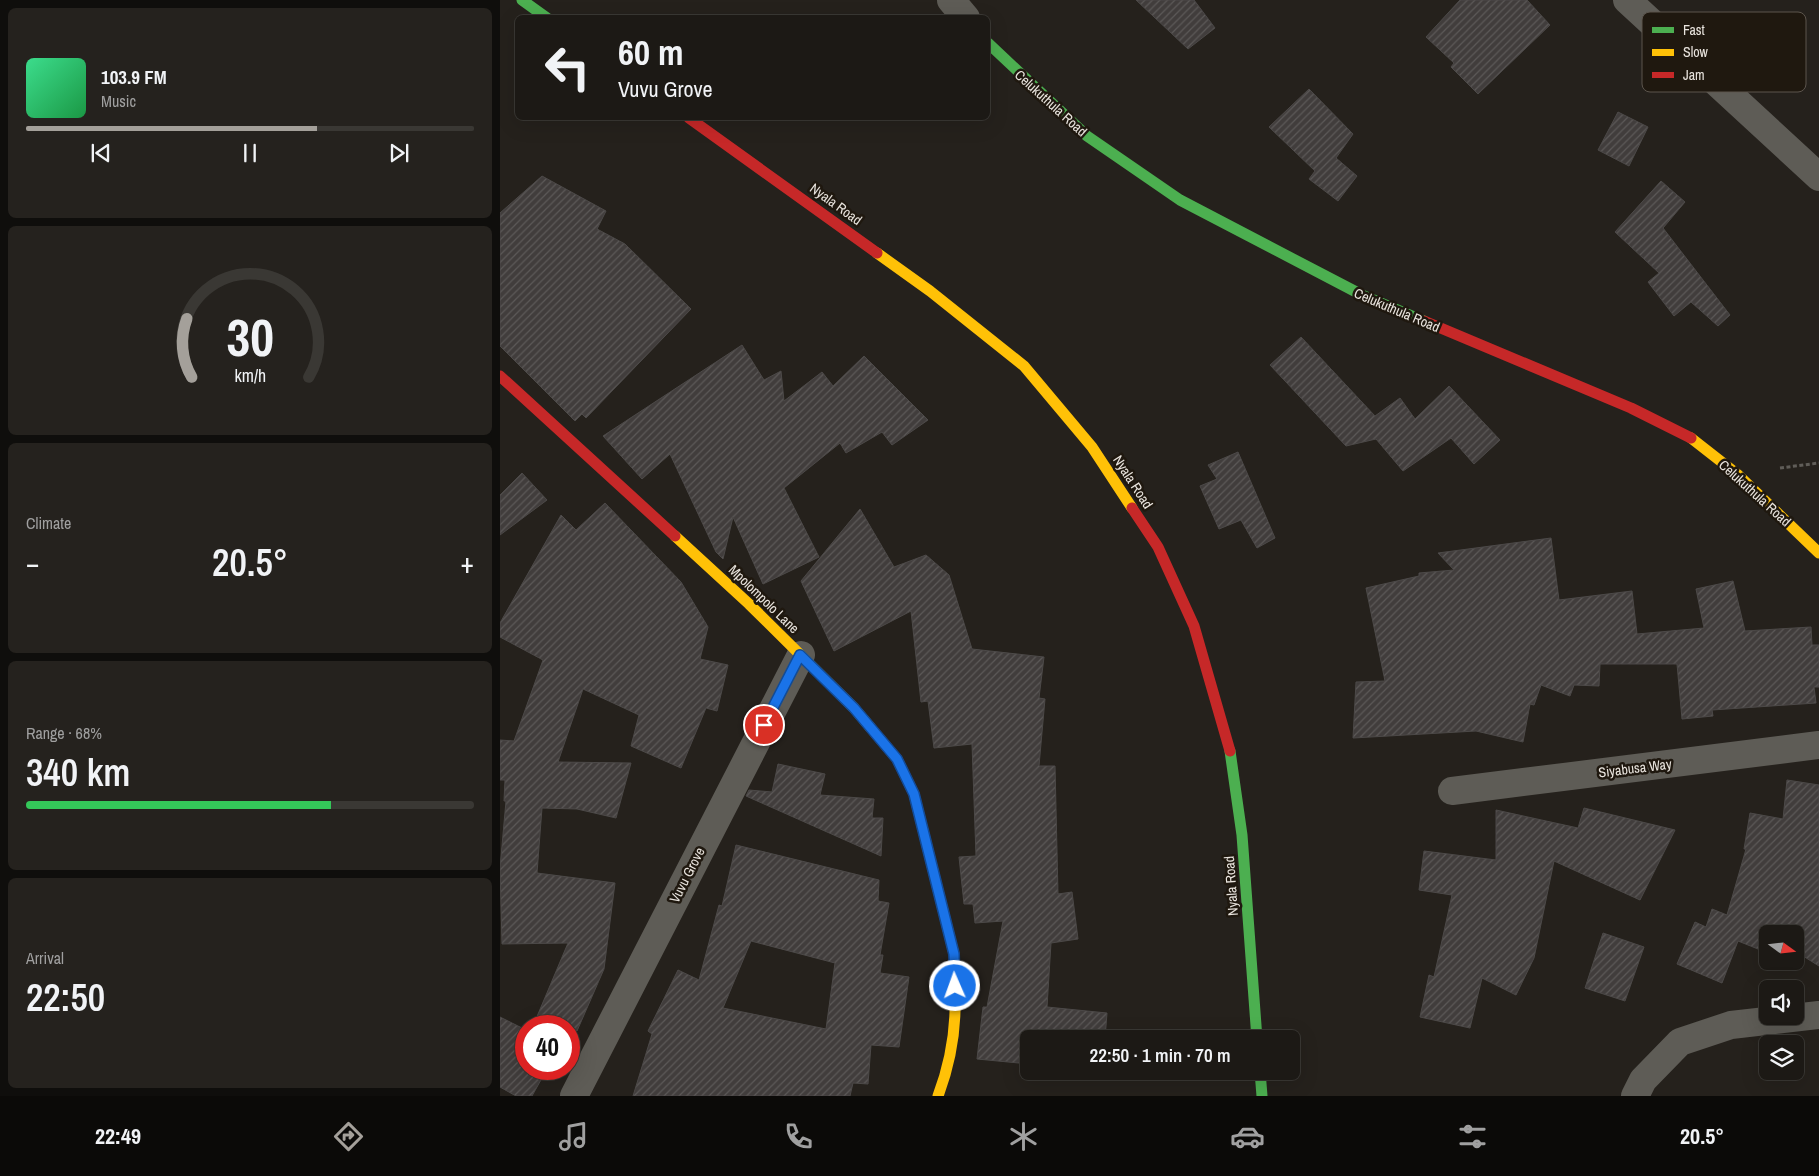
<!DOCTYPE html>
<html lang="en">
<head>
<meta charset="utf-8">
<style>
  body { margin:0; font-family:"Archivo Narrow",sans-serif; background:#25221e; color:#f1f3f6; height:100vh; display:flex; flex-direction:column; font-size:19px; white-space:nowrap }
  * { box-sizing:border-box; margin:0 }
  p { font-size:16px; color:#a0a0a0 }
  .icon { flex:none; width:28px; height:28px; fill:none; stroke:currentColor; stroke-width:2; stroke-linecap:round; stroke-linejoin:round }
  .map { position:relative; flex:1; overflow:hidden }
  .side { display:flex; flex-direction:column; gap:8px; padding:8px; background:#0f0e0c; width:500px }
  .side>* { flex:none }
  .hud { position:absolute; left:15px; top:15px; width:475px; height:105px; border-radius:8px; box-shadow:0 5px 20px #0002,0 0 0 1px #3a3834; background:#1c1915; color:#f1f3f6; overflow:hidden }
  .needle { width:32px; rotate:105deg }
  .controls { position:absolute; left:1259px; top:925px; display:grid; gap:10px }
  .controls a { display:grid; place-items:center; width:45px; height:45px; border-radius:8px; background:#1c1915; box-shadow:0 5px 20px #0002,0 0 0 1px #3a3834; font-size:25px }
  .speed { position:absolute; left:15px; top:1015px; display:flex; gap:10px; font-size:25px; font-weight:700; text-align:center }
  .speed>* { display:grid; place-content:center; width:65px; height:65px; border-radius:50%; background:#1c1915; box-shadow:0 5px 20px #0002,0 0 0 1px #3a3834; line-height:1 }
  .speed .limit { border:8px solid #d22; background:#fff; color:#111 }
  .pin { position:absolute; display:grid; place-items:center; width:42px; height:42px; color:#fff; margin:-21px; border:2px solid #fff; border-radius:50%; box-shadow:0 1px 5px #0007 }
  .me { position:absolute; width:55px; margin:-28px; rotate:358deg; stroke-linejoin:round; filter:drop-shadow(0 0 4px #0008) }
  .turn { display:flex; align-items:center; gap:18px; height:105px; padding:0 20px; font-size:22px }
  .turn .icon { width:65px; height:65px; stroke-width:2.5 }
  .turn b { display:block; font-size:35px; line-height:42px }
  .big { font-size:38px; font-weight:600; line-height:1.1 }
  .side .card { flex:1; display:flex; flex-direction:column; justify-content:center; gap:8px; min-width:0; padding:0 18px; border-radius:8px; background:#25221e }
  .side .dial { align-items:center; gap:0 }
  .dial svg { height:130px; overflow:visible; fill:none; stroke:#3a3834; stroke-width:7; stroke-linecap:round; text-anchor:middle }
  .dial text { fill:#f1f3f6; stroke:none }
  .song { display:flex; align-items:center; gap:15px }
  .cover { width:60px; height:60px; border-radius:8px; background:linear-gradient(135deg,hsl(150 70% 55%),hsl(140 70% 35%)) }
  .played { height:5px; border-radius:2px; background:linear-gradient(90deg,#a4a09a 65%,#3a3834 65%) }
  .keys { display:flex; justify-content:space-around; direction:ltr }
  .heat { display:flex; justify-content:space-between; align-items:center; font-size:28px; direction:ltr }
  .charge { height:8px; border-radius:4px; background:linear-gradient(90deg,#34c759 68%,#3a3834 0) }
  .trip { position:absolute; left:520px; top:1030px; width:280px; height:50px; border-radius:8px; background:#1c1915; box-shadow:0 5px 20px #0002,0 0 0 1px #3a3834; font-weight:600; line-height:50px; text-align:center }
  .menu { display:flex; height:80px; justify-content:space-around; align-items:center; background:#0b0a08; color:#a0a0a0 }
  .menu .icon { width:35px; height:35px }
  .menu .selected { color:#a4a09a }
  .menu b { font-size:22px; color:#f1f3f6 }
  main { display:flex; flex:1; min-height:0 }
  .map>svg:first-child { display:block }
  .building { fill:url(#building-hatch); stroke:#4c4948; fill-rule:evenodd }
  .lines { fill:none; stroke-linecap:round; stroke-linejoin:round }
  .path { stroke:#605d58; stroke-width:3; stroke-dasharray:4 2.5; stroke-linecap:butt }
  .street { stroke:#5e5c56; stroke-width:28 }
  .fast { stroke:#4caf50; stroke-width:11 }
  .slow { stroke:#ffc107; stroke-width:11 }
  .jam { stroke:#c62828; stroke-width:11 }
  .route-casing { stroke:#114b97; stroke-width:12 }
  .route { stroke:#1a73e8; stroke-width:9 }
  .labels { text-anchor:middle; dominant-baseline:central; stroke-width:5; stroke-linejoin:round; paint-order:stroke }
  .street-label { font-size:14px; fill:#e9e4de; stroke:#1f180f }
  .key { fill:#1f180f; stroke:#5c554d; stroke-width:1 }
  .key-label { font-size:14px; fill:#e9e4de }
</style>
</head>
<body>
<main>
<section class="side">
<div class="card">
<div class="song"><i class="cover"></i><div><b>103.9 FM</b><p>Music</p></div></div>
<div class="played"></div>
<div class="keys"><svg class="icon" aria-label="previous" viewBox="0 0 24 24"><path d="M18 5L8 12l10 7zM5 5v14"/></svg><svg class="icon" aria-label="pause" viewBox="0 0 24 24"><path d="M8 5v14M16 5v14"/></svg><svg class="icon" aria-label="next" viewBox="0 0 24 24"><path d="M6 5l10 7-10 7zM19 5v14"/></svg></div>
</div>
<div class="card dial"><svg viewBox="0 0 100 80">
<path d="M14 69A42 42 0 1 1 86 69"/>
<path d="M14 69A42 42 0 0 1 11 33" stroke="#a4a09a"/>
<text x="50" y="56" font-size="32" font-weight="700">30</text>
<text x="50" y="72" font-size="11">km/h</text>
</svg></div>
<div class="card"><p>Climate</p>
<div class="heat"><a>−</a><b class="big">20.5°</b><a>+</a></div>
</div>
<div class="card"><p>Range · 68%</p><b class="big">340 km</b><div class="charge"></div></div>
<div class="card"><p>Arrival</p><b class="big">22:50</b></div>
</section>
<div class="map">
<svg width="1319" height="1096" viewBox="0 0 1319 1096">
  <defs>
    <pattern id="building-hatch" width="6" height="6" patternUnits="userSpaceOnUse" patternTransform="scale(1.25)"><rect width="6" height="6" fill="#413d3c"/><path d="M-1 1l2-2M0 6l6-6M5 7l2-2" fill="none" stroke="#5c5958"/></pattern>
  </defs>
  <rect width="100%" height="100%" fill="#25211c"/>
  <g class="building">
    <path d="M636 0H694L715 28 688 49Z"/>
    <path d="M960 0H1027L1050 25 978 94 951 67 954 63 926 37Z"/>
    <path d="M809 89 853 134 836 158 857 176 838 201 809 179 815 171 769 127Z"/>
    <path d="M1118 112 1148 127 1129 166 1098 150Z"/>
    <path d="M42 176 106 211 97 229 125 244 191 309 86 418 82 414 75 421 0 346V213Z"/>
    <path d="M1161 181 1185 202 1163 228 1230 315 1218 326 1191 302 1174 316 1148 282 1159 273 1115 232Z"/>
    <path d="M801 337 875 416 900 398 915 419 949 386 1000 440 974 464 951 438 903 471 876 439 846 446 770 365Z"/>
    <path d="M242 345 264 380 281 371 284 401 322 372 333 386 364 356 428 420 392 445 382 432 346 453 340 443 284 488 319 557 263 584 233 517 223 559 216 552 170 454 142 479 103 436Z"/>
    <path d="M738 452 775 538 757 548 741 520 719 529 700 486 717 479 708 465Z"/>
    <path d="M22 473 47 500 0 535V495Z"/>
    <path d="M105 503 181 582 208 627 200 659 228 665 217 711 206 708 181 768 131 746 139 715 83 689 58 762 131 763 116 818 77 809 42 808 37 873 115 883 104 969 77 1031 70 1028 69 1030V1026H33L68 943 2 944 0 868 6 801H4L5 780H0V740L14 741 43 660 0 637V623L61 515 76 530Z"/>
    <path d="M360 509 394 567 426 555 449 575 472 649 544 657 539 698 545 699 539 766H555L558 894 572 892 578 939 551 943 547 1007 607 1013 605 1039H529V1064L477 1059 483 1007H487L503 921 475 923 473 904H464L459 857 476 856 472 744 434 748 428 701 421 702 411 611 334 651 301 581Z"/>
    <path d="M1051 538 1059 600 1132 591 1137 634 1204 628 1196 589 1233 581 1245 631 1311 627 1312 645H1319V687H1314L1316 703 1212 710 1213 716 1182 719 1177 664H1100L1099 686 1074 685 1070 696 1041 685 1034 705 1030 704 1023 742 976 731 853 738 856 682 885 681 866 588 919 576V573L954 570 938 553Z"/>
    <path d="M278 764 325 774 320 795 374 799 372 818H383L381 856 246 796 249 790 272 792Z"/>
    <path d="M1287 780 1319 785V966L1295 951V934H1268V953L1238 941 1222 983 1177 964 1195 922 1206 927 1212 909 1227 915 1246 849H1244L1250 813 1283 819Z"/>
    <path d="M1084 808 1175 830 1140 900 1054 861 1034 958 1016 995 982 978 970 1028 920 1017 929 975 934 977 952 895 919 890 924 851 996 860V810L1078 828Z"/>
    <path d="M236 845 379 880 378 901 389 903 380 955H383L380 973 409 977 399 1047 371 1045 368 1084 353 1083 350 1096H133L152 1034 148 1031 178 970 199 980 219 905 222 906ZM251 941 335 963 326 1029 223 1008Z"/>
    <path d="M1103 933 1144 947 1125 1001 1085 988Z"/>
    <path d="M0 1017 26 1030V1069H47L32 1096H16L0 1087Z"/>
  </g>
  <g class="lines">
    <path class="path" d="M1280 468 1319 463"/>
    <g class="street">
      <path d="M451 0 466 18"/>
      <path d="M1127 0 1319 177"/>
      <path d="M952 791 1319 745"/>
      <path d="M74 1096 301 655"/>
      <path d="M1135 1096 1143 1080 1180 1042 1231 1025 1319 1015"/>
    </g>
    <g class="fast">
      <path d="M22 0 47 18"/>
      <path d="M488 43 587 136 680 200 862 295 924 321"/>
      <path d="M730 751 742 835 757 1039"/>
      <path d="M760 1071 762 1096"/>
    </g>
    <g class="slow">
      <path d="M377 253 430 291 524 366 592 447 632 508"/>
      <path d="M1191 438 1237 474 1319 553"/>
      <path d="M175 536 249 604 354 708 370 727"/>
      <path d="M438 1096C450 1064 456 1032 455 998"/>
    </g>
    <g class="jam">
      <path d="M189 118 377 253"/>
      <path d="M924 321 1131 408 1191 438"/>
      <path d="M0 376 175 536"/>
      <path d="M632 508 658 547 694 626 730 751"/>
      <path d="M370 727 397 759 414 794 454 954 455 998"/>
    </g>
  </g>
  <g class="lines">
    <g class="route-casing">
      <path id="route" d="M264 725 300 655 354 708 397 759 414 794 454 954 455 986"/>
    </g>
    <use href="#route" class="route"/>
  </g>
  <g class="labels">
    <g class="street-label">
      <text transform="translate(551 103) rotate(42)">Celukuthula Road</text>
      <text transform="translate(336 204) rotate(36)">Nyala Road</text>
      <text transform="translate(897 310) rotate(23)">Celukuthula Road</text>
      <text transform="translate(633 482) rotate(57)">Nyala Road</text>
      <text transform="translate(1255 493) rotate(42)">Celukuthula Road</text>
      <text transform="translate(264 599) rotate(44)">Mpolompolo Lane</text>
      <text transform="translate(1135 768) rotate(-7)">Siyabusa Way</text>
      <text transform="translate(187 875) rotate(-63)">Vuvu Grove</text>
      <text transform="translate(731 886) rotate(-94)">Nyala Road</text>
    </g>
  </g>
  <rect x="1142" y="12" width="164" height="80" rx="8" class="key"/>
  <rect x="1152" y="27" width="22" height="6" fill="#4caf50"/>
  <rect x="1152" y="49" width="22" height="7" fill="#ffc107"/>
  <rect x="1152" y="72" width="22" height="6" fill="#c62828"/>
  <g class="key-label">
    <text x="1183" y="35">Fast</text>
    <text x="1183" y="57">Slow</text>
    <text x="1183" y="80">Jam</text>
  </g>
</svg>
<div class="controls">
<a><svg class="needle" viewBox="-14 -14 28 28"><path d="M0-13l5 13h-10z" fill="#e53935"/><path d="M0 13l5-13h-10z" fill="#a0a0a0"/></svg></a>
<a><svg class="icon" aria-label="sound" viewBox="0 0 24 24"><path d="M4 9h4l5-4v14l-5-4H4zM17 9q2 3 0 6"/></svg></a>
<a><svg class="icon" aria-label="layers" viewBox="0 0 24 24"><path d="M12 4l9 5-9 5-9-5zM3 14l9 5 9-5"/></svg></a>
</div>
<div class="speed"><div class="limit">40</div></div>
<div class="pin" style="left:264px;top:725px;background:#d93025"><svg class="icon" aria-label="arrive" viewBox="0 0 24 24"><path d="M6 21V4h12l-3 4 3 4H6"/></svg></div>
<svg class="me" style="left:455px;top:986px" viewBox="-20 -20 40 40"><circle r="17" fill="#1a73e8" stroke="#fff" stroke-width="3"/><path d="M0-11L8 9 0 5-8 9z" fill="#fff"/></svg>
<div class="trip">22:50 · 1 min · 70 m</div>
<div class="hud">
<div class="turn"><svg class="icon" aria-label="left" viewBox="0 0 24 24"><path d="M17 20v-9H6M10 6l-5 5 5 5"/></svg><div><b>60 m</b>Vuvu Grove</div></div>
</div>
</div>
</main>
<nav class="menu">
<b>22:49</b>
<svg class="icon selected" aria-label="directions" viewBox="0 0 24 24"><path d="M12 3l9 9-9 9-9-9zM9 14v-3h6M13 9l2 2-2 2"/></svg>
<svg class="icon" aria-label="music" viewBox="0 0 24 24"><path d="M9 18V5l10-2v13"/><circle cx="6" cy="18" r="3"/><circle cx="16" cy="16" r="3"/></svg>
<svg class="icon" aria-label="phone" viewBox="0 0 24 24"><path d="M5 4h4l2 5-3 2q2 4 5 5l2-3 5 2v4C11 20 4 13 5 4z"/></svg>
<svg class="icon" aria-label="climate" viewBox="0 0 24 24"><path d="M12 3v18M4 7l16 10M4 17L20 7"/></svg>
<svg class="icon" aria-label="car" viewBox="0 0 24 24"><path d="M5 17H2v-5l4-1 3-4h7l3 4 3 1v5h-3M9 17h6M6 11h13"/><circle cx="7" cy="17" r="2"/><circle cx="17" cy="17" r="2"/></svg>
<svg class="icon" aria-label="filters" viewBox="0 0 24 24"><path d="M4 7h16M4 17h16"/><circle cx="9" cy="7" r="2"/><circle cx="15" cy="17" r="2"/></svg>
<b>20.5°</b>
</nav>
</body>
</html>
